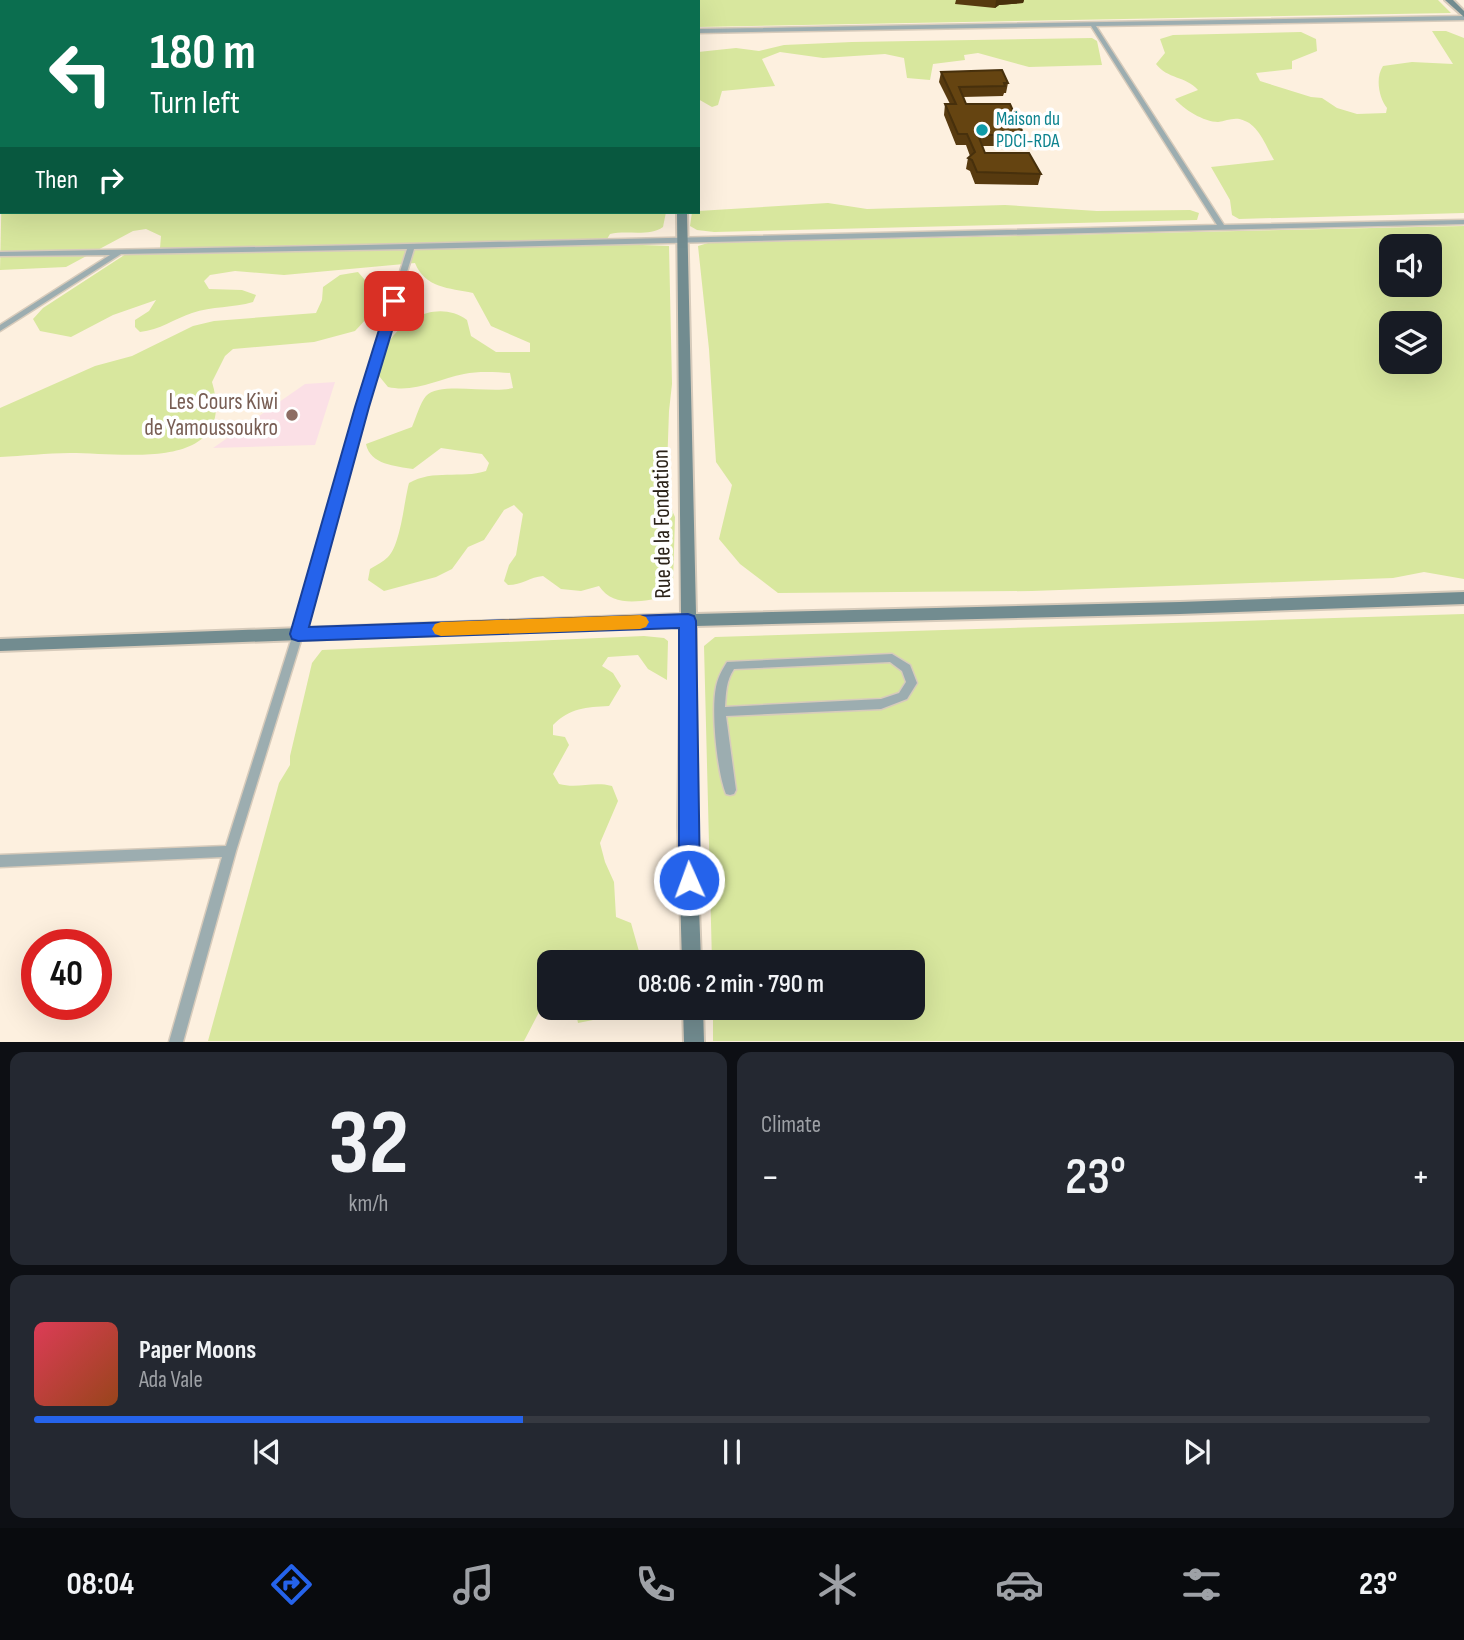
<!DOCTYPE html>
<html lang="en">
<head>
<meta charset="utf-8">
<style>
  body { margin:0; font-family:"Sofia Sans Condensed",sans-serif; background:#242831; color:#f1f3f6; height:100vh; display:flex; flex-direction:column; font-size:26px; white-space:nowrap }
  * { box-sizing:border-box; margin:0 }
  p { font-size:23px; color:#9ea1a6 }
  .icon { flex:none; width:38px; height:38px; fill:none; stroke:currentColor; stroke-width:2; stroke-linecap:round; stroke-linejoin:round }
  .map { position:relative; height:1042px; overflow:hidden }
  .sheet { display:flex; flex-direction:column; gap:10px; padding:10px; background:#0d0f14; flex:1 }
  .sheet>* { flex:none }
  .guide { position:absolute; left:0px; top:0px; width:700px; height:214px; box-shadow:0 7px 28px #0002; background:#0b6e4f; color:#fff; overflow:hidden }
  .fabs { position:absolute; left:1379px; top:234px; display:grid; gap:14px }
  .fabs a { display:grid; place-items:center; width:63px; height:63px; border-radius:14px; background:#171b24; box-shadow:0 7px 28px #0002; font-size:35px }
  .speed { position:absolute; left:21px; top:929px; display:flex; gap:14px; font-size:35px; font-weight:700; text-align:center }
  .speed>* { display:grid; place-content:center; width:91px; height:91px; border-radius:50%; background:#171b24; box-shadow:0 7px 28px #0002; line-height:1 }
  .speed .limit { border:10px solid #d22; background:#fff; color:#111 }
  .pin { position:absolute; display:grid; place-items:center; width:60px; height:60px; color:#fff; margin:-30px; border-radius:14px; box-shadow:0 4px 10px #0006 }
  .me { position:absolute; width:77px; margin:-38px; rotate:358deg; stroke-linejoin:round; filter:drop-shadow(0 0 5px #0008) }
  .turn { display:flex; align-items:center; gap:24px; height:147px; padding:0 35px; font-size:32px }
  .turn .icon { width:91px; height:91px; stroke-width:2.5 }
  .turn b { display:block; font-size:49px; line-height:60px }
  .then { display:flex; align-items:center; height:66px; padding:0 35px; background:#0003; gap:14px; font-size:26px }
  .big { font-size:52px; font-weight:600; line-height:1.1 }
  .sheet .widget { flex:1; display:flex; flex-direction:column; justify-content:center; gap:10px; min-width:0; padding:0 24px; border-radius:14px; background:#242831 }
  .sheet .dial { align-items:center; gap:0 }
  .dial b { font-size:91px; line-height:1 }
  .song { display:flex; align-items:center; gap:21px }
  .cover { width:84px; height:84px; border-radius:10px; background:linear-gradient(135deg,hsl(350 70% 55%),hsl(20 70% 35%)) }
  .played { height:7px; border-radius:4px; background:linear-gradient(90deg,#2563eb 35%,#363941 35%) }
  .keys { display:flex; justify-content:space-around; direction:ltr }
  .heat { display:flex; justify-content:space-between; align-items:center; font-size:38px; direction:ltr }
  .sheet .tiles { flex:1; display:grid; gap:10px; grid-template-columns:1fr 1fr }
  .widget:last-child { grid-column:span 2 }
  .trip { position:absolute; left:537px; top:950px; width:388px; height:70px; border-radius:14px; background:#171b24; box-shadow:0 7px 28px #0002; font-weight:600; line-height:70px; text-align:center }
  .dock { display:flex; height:112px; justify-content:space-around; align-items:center; background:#090b0e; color:#9ea1a6 }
  .dock .icon { width:49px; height:49px }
  .dock .selected { color:#2563eb }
  .dock b { font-size:32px; color:#f1f3f6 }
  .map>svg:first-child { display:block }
  .education { fill:#fbe0e6 }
  .green { fill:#d8e79e; fill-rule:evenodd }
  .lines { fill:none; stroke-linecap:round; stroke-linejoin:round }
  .street-casing { stroke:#d7cbbb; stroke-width:3 }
  .secondary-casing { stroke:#d7cbbb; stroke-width:4 }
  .highway-casing { stroke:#d7cbbb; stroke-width:3 }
  .street { fill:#9cadb0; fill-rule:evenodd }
  .secondary { fill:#728c90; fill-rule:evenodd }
  .highway { fill:#3a5f65; fill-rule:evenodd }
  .wall { fill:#573a0f }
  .shaded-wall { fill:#47300c }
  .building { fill:#654411; stroke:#47300c; stroke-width:2 }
  .route { fill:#2563eb; stroke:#184099; stroke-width:2 }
  .slow { fill:#f59e0b }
  .culture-dot { fill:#0f9aa8; stroke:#fff; stroke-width:2.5 }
  .education-dot { fill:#8d6e63; stroke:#fff; stroke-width:2.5 }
  .labels { text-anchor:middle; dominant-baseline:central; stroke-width:7; stroke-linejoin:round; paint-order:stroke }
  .far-culture-label { font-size:19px; fill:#0d838f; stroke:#fff; text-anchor:start }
  .education-label { font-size:23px; fill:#785e54; stroke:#fff; text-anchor:end }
  .street-label { font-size:23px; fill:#2b2319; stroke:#fff }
</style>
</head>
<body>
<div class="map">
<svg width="1464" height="1042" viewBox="0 0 1464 1042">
  <rect width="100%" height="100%" fill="#fdf0df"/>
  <path class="education" d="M335 382 315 445 213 448 305 384Z"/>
  <g class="green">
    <path d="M692 0H1438L1451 13 698 27V2Z"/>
    <path d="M1432 31H1446L1464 38V213L1239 219 1232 215 1230 200 1211 167 1274 160C1267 148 1259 126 1245 121 1235 116 1227 121 1218 122 1204 122 1183 109 1175 99L1198 90C1186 76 1167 79 1156 64L1165 53 1160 39 1173 35 1301 32 1316 39 1317 51 1292 61V69L1256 73 1260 81 1311 97 1322 98 1337 108 1357 114 1386 113 1387 108C1379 98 1375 78 1383 66L1412 62 1453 64Z"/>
    <path d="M1092 38 1097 41 1102 65 1029 67 978 53 964 55 965 60 933 64 930 80 907 78 904 58 885 54 823 58 780 52 762 59 775 86 722 91 718 105 712 107 698 99V52L736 48 759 51 784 45 852 42Z"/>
    <path d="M2 178V212H666L663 227C649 237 627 230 610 234L607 239 615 244 669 246 672 384 669 411 666 497 675 517 673 583 668 596C645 601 614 609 599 586L581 591 561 589 543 576C530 577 522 585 508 585L504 581 509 565 516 555 523 514 514 505 504 510 484 540 468 547 452 569 436 577 384 591 368 580 370 569C376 565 383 562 388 557 401 544 404 501 409 483 433 469 461 479 486 471L489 463 482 454 441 448 413 469C396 466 370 465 366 444L412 427C416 418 420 403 426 396 439 381 491 394 513 388L510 373C495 372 478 371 464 374 438 379 415 393 388 387L379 376C382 365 384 348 391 339 409 314 442 302 467 320L471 336 496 352H530V343L491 326 473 293C449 288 425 288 415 263L284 275 235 271 210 275 204 281 209 289 242 290 256 295 253 302C233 308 212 306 192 313 174 319 160 330 140 332L135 327V320L149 311 156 300 113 315 71 337 40 331 33 319 43 308 132 250 160 248 161 236 146 229 133 231 66 267 0 270Z"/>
    <path d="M828 203 867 209 1005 205 1097 211 1190 210 1199 213 1197 220 714 232 697 230 690 226 692 212 698 211Z"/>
    <path d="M1464 226V579L1424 572 1393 578 1032 591 778 593 740 564 719 539 732 485 716 462 709 349 698 246 708 243ZM1391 247H1430V285H1391ZM1391 324H1430V362H1391Z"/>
    <path d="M358 272 365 280 369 316 355 331 314 342 233 349 225 356 212 382C239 473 124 453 70 453 47 453 23 456 0 457V408L95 366 132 356 193 326 214 321 316 313 322 300 323 287 340 275Z"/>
    <path d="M1464 614V1041H713V1008H914V962H712L704 646 715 637Z"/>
    <path d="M644 636 664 638 668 641 667 680 648 669 638 655 608 657 602 666 613 673 621 686 609 706C586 707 570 708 553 725V735L565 737 569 745 553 774 559 784C578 789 593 781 612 786L618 801 600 843 605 862 614 882 616 917 631 923 642 962H550L549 993 524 1041H208L279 783 290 765V756L312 663 322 650Z"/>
    <path d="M575 1008H626L623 1014 578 1023Z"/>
  </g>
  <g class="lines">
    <g class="street-casing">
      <g id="street">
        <path d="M117 0H124L122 2H114Z"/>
        <path d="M153 0H160L163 2H155Z"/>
        <path d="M1464 16V20L1096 26 1224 225 1464 220V224L414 249 366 407 303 634 236 851 183 1042H169L222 857 0 867V855L226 846 293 634 358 407 407 249 121 254 0 331V325L110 255 0 256V252L366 245 1217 225 1091 26 698 33V29Z"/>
        <path d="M2 53V57L0 58V54Z"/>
        <path d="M2 157V162H0V158Z"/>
        <path d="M892 654 910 665 917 683 907 699 881 709 726 716 736 790 734 794 730 795 726 794C717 772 711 711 716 687 718 677 722 670 727 662ZM890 662 902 671 906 682 899 693 881 699 725 707C726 693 726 681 734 669Z"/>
      </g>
    </g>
    <g class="secondary-casing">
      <g id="secondary">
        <rect x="673" y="0" width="8" height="2"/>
        <path d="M1445 0H1453L1464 11V17Z"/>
        <path d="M677 212H687L696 614 1180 602 1464 592V604L1180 614 696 626V826L701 962H682L678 826 681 626 0 651V639L681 614Z"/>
        <path d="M683 1008H703L704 1042H684Z"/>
      </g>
    </g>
    <g class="highway-casing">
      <g id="highway">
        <path d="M310 0H321L308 2Z"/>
        <path d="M2 166V174L0 175V167Z"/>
      </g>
    </g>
    <use href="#street" class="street"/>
    <use href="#secondary" class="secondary"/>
    <use href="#highway" class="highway"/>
  </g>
  <g class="wall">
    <path d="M956 0H1024L1023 3 999 5 995 8 955 4Z"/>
    <path d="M941 72 1008 83 1006 93H1004L1003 96 963 97 966 104 1024 135 1022 146H982L985 153 1041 174 1038 185 975 184 970 171 966 169 968 158 970 156 966 145H956L944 115 945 104H950L939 82Z"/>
  </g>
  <path class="shaded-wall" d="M996 0H1024L1023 3 999 5 995 8Z"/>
  <path class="building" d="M1002 70 1008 83H1004L1005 86 959 87 966 104H1010L1024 135H978L985 153H1029L1041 174 977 172 972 160 968 158 975 152 967 134H958L945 104H956L941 72Z"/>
  <path class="route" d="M394 297 401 301 369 407 309 627 688 614 694 616 696 621 700 880 697 887 689 890 682 887 679 880V628L298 641 292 639 290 634 355 407 388 301Z"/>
  <path class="slow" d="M640 615 646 617 649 622 646 627 640 629 441 636 435 634 432 629 435 624 441 622Z"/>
  <circle class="culture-dot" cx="982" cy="130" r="7"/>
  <circle class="education-dot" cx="292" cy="415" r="7"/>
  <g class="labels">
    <g class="far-culture-label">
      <text x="996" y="119">Maison du<tspan x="996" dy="22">PDCI-RDA</tspan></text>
    </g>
    <g class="education-label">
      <text x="278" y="402">Les Cours Kiwi<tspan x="278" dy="26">de Yamoussoukro</tspan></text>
    </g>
    <g class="street-label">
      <text transform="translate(662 524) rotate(-91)">Rue de la Fondation</text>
    </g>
  </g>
</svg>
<div class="fabs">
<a><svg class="icon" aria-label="sound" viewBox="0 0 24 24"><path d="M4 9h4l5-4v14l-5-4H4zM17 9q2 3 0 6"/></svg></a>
<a><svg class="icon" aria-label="layers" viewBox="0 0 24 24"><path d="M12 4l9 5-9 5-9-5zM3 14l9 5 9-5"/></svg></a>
</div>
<div class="speed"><div class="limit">40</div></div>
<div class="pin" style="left:394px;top:301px;background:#d93025"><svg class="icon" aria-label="arrive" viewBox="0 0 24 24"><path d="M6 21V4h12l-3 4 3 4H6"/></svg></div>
<svg class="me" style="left:689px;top:880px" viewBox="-20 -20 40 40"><circle r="17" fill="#2563eb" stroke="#fff" stroke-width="3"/><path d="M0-11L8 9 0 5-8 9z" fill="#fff"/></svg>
<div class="trip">08:06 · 2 min · 790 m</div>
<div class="guide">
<div class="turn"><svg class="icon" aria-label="left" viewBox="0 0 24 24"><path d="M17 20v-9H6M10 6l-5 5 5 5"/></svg><div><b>180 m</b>Turn left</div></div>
<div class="then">Then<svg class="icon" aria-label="right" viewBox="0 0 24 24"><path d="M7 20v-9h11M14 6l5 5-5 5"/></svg></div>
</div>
</div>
<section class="sheet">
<div class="tiles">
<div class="widget dial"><b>32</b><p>km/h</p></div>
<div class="widget"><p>Climate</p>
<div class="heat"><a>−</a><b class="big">23°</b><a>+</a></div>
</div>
<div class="widget">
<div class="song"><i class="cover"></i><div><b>Paper Moons</b><p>Ada Vale</p></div></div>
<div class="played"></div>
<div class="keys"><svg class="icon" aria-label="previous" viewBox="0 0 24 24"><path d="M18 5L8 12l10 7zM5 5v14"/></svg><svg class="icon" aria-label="pause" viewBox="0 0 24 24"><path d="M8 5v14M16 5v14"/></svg><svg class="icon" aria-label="next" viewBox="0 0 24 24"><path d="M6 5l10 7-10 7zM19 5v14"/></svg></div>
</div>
</div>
</section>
<nav class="dock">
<b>08:04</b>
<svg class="icon selected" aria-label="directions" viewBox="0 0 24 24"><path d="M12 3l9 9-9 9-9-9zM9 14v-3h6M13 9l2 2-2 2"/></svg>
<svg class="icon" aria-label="music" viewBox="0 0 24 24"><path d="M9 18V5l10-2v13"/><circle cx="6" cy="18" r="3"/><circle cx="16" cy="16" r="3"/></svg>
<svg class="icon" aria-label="phone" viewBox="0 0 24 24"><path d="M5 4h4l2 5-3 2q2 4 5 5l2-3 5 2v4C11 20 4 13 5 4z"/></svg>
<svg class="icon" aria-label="climate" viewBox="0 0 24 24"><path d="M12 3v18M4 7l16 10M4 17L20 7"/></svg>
<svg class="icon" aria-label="car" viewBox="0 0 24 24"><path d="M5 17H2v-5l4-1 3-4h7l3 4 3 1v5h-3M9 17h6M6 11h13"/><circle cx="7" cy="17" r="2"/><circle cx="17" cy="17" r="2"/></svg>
<svg class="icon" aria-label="filters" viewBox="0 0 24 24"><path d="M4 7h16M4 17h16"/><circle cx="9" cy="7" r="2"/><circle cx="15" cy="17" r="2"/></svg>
<b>23°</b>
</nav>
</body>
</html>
